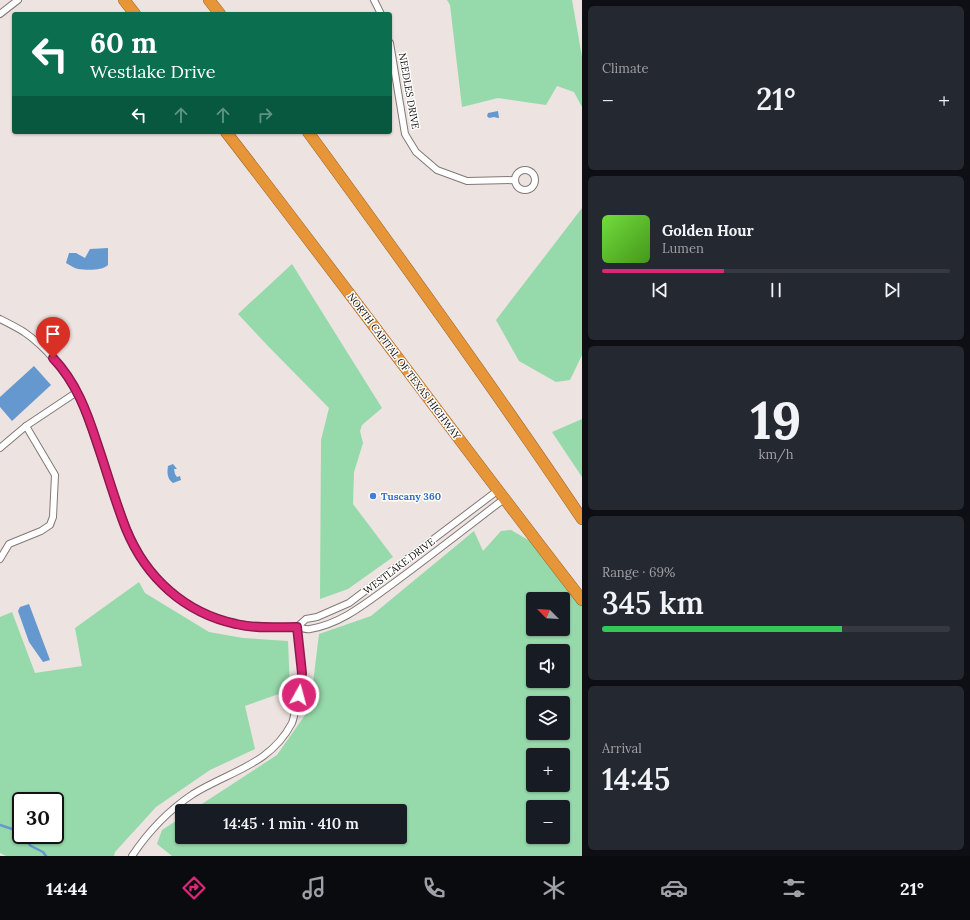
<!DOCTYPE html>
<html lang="en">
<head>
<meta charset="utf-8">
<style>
  body { margin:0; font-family:Lora,serif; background:#242831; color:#f1f3f6; height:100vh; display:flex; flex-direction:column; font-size:15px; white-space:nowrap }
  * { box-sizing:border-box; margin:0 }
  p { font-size:13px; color:#9ea1a6 }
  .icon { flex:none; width:22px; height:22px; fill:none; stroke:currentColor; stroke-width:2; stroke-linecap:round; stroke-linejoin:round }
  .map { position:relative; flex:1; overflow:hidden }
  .details { display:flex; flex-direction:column; gap:6px; padding:6px; background:#0d0f14; width:388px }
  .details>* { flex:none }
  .banner { position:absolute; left:12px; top:12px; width:380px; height:122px; border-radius:4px; box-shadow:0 1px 3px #0004; background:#0b6e4f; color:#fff; overflow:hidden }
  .needle { width:26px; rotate:294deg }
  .buttons { position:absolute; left:526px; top:592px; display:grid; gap:8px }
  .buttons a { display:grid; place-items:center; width:44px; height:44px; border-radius:4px; background:#171b24; box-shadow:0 1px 3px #0004; font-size:20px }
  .speed { position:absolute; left:12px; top:792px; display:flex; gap:8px; font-size:20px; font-weight:700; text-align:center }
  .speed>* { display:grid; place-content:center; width:52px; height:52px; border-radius:50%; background:#171b24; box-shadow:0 1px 3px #0004; line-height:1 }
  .speed .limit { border:2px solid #111; border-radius:6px; background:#fff; color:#111 }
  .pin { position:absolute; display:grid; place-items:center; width:34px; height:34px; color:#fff; margin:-41px -17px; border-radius:50% 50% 50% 0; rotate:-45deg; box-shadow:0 0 4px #0007 }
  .pin .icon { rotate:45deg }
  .me { position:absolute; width:44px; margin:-22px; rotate:7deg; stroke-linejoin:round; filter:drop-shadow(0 0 3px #0008) }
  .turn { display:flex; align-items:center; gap:14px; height:84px; padding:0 12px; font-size:18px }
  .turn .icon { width:52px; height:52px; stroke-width:2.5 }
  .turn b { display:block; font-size:28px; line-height:34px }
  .lanes { display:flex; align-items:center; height:38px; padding:0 12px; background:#0003; justify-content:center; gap:20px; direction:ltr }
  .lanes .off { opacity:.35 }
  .big { font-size:30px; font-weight:600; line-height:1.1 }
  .details .tile { flex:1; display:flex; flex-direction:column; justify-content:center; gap:6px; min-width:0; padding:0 14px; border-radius:6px; background:#242831 }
  .details .dial { align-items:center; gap:0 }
  .dial b { font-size:52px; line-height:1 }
  .song { display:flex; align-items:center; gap:12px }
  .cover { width:48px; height:48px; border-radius:6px; background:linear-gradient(135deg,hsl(100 70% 55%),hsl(100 70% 35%)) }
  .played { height:4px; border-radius:2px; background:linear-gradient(90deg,#db2777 35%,#363941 35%) }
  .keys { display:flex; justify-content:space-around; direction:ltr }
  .heat { display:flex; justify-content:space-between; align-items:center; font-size:22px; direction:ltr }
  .charge { height:6px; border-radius:3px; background:linear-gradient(90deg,#34c759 69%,#363941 0) }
  .trip { position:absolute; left:175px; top:804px; width:232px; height:40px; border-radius:4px; background:#171b24; box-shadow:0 1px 3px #0004; font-weight:600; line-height:40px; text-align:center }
  .tabs { display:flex; height:64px; justify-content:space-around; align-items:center; background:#090b0e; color:#9ea1a6 }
  .tabs .icon { width:28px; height:28px }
  .tabs .on { color:#db2777 }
  .tabs b { font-size:18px; color:#f1f3f6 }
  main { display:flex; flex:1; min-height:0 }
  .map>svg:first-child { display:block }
  .green { fill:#96d9aa; fill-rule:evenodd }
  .water { fill:#6598cf }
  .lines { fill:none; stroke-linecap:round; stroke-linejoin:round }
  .stream { stroke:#6598cf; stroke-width:2.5 }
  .street-casing { stroke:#817976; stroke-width:8 }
  .highway-casing { stroke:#9b6529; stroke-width:12 }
  .street { stroke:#fff; stroke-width:6 }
  .highway { stroke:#e79539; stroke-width:11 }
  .route-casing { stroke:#8e194d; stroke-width:10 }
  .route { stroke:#db2777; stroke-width:7 }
  .shop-dot { fill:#3f7fe0; stroke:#fff; stroke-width:1.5 }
  .labels { text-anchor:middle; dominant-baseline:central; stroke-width:3; stroke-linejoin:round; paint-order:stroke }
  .street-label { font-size:10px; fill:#0e0b0a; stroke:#fff }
  .shop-label { font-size:10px; font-weight:bold; fill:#366cbe; stroke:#fff; text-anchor:start }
</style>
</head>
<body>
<main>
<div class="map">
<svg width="582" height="856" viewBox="0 0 582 856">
  <rect width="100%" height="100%" fill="#ede3e0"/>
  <g class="green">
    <path d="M447 0H572L582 57V107L574 92 557 86 546 105 498 98 462 107 450 5Z"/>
    <path d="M582 208V355L570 380 556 382 519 361 496 320Z"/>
    <path d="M292 264 382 408 362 425 360 431 363 443 354 472 353 504 393 557 348 589 320 599 321 440 329 408 267 345 238 314Z"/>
    <path d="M582 419V477L552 432Z"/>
    <path d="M511 530 535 544 582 605V856H172L157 844 162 830 182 817V837H400V811H191L277 755 310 708 319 634 371 616 474 531 483 551 501 531ZM533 599H563V629H533ZM533 651H563V681H533ZM533 703H563V733H533ZM533 755H563V785H533ZM533 807H563V837H533Z"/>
    <path d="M139 582 145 593 209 632 243 638 288 641 290 690 245 706 255 749 210 770 156 807 115 852 114 856H6L0 853V617L12 612 35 673 82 666 75 628ZM21 801H55V835H21Z"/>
  </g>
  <g class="water">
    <path d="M498 111 499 118H498L494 117 489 118 487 116 488 113Z"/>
    <path d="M108 248V265C102 271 86 270 78 269 74 268 70 265 66 263L69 253H76L85 258 90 249Z"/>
    <path d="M34 366 51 385 12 421 0 407V397Z"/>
    <path d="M173 464 177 469H174L175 474 177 477 180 476 181 480 173 483C167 479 167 472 168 466Z"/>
    <path d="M29 604 50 660 43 662 29 642 18 611 20 607Z"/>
  </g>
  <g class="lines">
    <path class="stream" d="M0 825 15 830 31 846 43 852 46 856"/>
    <g class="street-casing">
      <g id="street">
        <path d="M374 0 381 14"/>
        <path d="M0 14 18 0"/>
        <path d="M390 43 405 134 416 152 437 170 467 181 515 180"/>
        <circle cx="525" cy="180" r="10"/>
        <path d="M0 319C8 323 16 327 24 332 49 349 67 374 81 400 91 427 100 453 109 480 119 508 127 535 143 560 161 591 192 612 226 621 249 628 271 626 295 627 300 627 305 630 310 629 341 624 366 603 391 585 429 557 466 528 504 499"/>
        <path d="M0 448 26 426 77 392"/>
        <path d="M0 559 9 544 41 531 50 525 53 517 55 475 26 426"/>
        <path d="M297 627 306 619 317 617 349 603 497 491"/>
        <path d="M132 856C148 832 169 810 193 794 230 771 270 765 292 723 294 718 295 711 296 705 299 695 302 683 302 672 301 657 298 642 297 627"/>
      </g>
    </g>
    <g class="highway-casing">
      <g id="highway">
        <path d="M124 0 135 14"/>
        <path d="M209 0 220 14"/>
        <path d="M226 132C346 287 462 445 582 600"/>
        <path d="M308 132C401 259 494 388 582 519"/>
      </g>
    </g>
    <use href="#street" class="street"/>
    <use href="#highway" class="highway"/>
  </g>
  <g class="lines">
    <g class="route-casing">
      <path id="route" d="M53 358C76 382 87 412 97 443 107 472 115 501 126 529 146 578 185 613 236 624 256 629 277 627 297 627L302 673 299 695"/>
    </g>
    <use href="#route" class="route"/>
  </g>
  <circle class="shop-dot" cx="373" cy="496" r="4"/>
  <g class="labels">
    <g class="street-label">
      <text transform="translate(409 91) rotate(80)">NEEDLES DRIVE</text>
      <text transform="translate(404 366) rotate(53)">NORTH CAPITAL OF TEXAS HIGHWAY</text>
      <text transform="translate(399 566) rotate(-37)">WESTLAKE DRIVE</text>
    </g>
    <g class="shop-label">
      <text x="381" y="496">Tuscany 360</text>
    </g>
  </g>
</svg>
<div class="buttons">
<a><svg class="needle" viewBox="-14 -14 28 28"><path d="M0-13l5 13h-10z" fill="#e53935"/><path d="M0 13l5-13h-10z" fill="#9ea1a6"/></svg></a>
<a><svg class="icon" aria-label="sound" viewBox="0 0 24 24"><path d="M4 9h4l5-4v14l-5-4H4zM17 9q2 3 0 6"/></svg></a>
<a><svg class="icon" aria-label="layers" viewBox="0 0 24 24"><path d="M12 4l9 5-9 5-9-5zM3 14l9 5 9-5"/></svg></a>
<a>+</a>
<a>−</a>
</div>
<div class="speed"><div class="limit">30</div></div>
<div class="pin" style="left:53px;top:358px;background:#d93025"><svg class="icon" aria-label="arrive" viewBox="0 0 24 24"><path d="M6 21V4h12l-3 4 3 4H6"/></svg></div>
<svg class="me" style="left:299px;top:695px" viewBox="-20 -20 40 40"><circle r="17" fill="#db2777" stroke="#fff" stroke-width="3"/><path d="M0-11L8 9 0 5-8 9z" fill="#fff"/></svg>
<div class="trip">14:45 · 1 min · 410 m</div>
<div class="banner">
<div class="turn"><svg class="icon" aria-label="left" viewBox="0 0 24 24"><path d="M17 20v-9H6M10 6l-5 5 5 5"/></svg><div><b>60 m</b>Westlake Drive</div></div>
<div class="lanes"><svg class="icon" aria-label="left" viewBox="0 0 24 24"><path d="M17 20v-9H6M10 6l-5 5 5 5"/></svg><svg class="icon off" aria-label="ahead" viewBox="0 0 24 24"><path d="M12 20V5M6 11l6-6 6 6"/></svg><svg class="icon off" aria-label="ahead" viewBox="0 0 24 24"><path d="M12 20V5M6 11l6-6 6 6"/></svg><svg class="icon off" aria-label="right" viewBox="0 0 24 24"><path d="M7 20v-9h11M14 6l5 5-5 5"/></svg></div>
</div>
</div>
<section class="details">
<div class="tile"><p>Climate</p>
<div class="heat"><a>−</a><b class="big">21°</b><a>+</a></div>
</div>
<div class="tile">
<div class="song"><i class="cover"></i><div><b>Golden Hour</b><p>Lumen</p></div></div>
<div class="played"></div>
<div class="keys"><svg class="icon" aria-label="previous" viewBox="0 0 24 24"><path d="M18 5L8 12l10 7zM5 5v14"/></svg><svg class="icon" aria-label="pause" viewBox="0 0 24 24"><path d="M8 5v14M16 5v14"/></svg><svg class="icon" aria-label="next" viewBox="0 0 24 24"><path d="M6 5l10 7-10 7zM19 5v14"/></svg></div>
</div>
<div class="tile dial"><b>19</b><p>km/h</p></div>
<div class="tile"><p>Range · 69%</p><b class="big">345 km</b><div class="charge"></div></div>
<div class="tile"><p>Arrival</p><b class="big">14:45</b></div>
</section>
</main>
<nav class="tabs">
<b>14:44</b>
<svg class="icon on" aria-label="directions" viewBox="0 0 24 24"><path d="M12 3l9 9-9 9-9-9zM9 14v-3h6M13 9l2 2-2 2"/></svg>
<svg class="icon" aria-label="music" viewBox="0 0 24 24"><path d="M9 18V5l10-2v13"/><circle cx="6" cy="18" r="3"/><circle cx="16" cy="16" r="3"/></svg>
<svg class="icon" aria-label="phone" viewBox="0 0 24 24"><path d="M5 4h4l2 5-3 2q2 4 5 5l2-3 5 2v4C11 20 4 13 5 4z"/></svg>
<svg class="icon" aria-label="climate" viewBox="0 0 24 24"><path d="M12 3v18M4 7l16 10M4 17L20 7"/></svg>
<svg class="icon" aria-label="car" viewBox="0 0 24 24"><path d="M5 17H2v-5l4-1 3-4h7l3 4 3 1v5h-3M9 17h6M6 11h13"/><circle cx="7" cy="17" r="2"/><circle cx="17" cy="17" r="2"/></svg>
<svg class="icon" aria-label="filters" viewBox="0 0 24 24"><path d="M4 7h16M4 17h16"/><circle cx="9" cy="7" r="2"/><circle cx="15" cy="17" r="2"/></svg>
<b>21°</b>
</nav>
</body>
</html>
